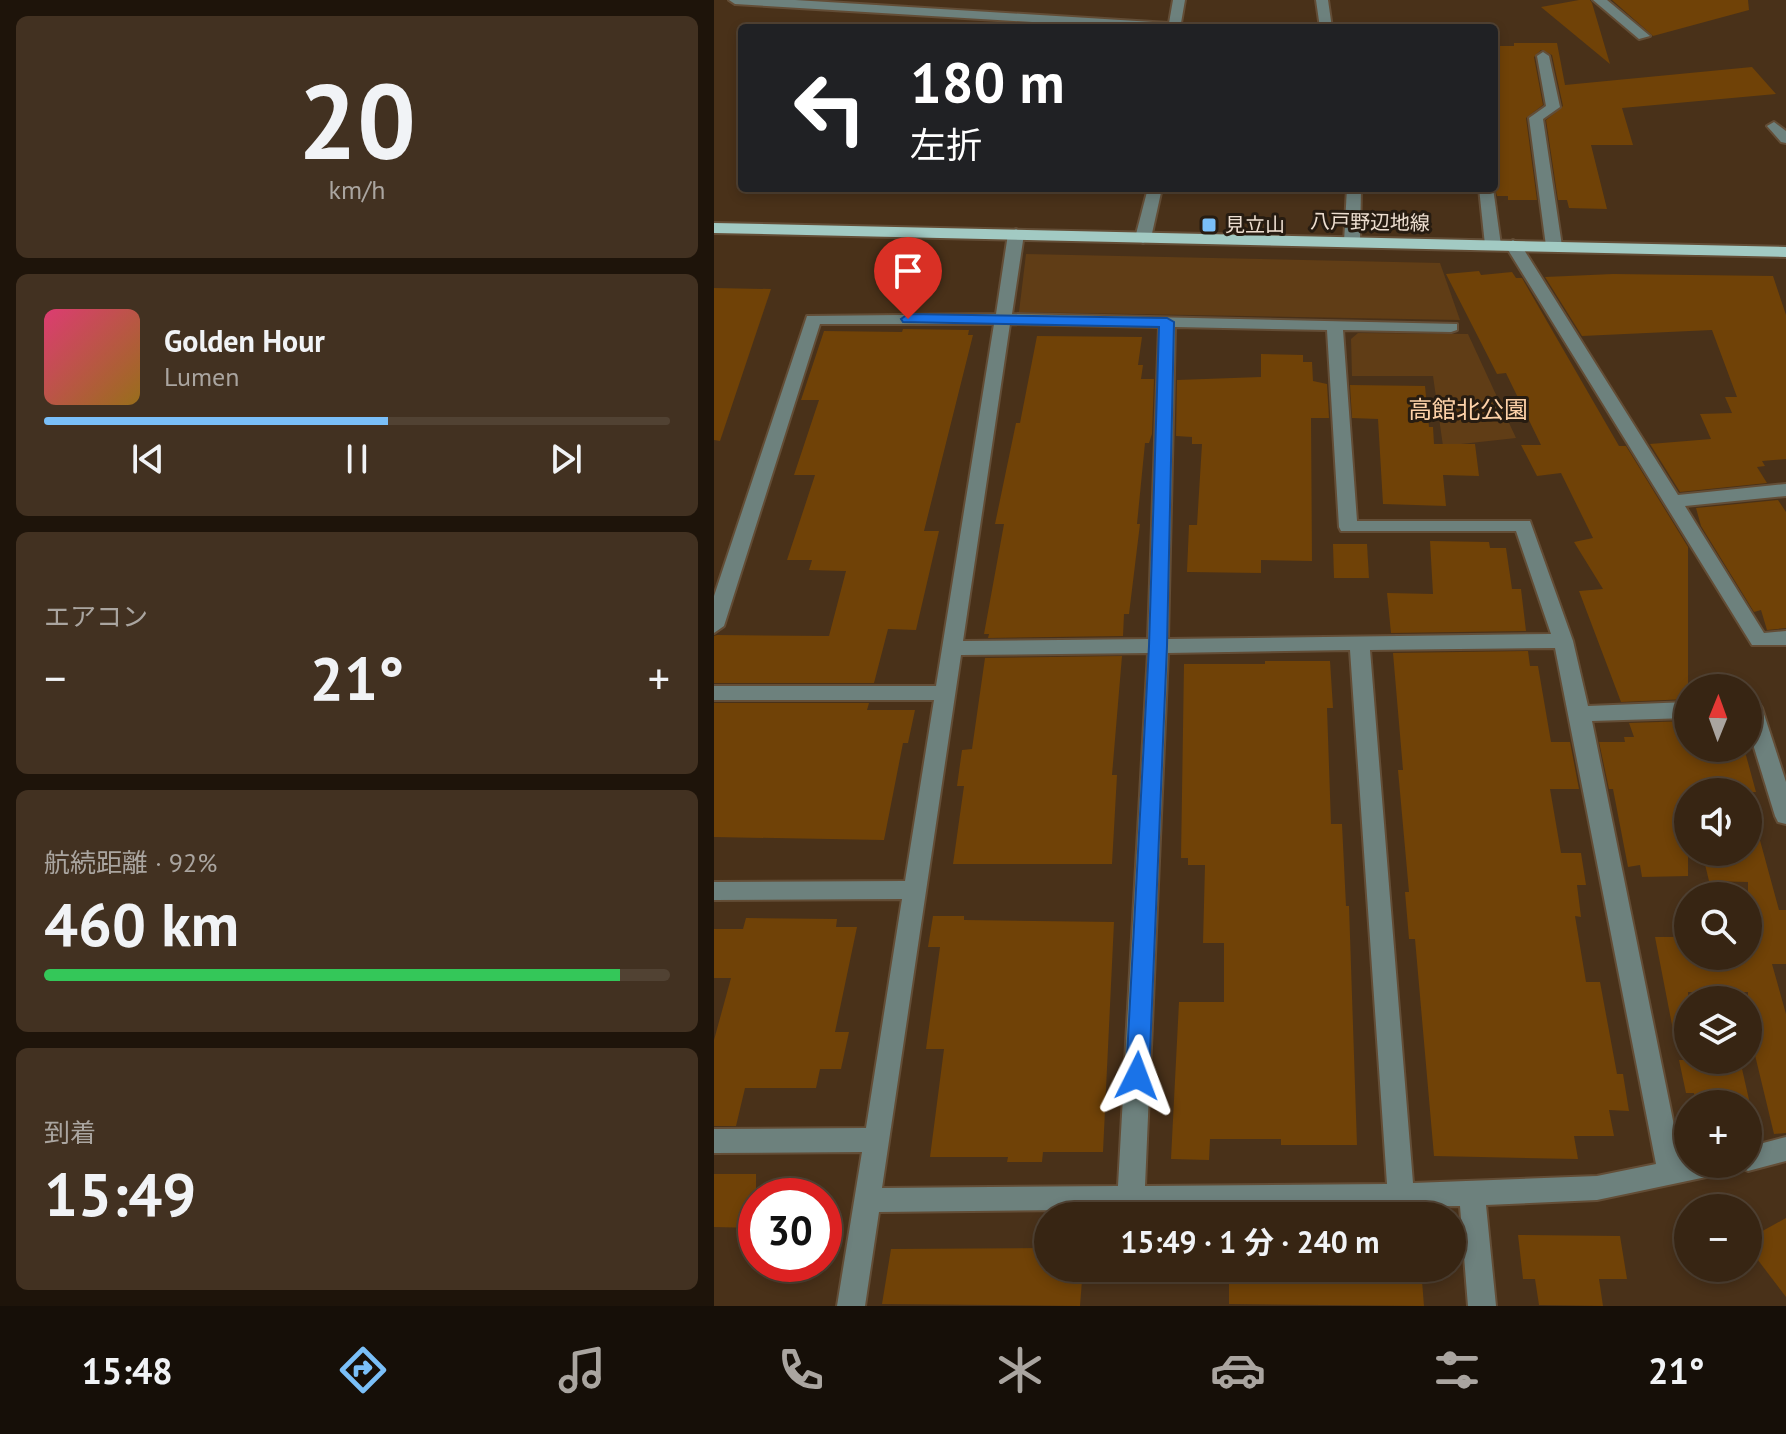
<!DOCTYPE html>
<html lang="ja">
<head>
<meta charset="utf-8">
<style>
  body { margin:0; font-family:"PT Sans","Noto Sans JP",sans-serif; background:#423121; color:#f1f3f6; height:100vh; display:flex; flex-direction:column; font-size:30px; white-space:nowrap }
  * { box-sizing:border-box; margin:0 }
  p { font-size:26px; color:#aaa5a0 }
  .icon { flex:none; width:44px; height:44px; fill:none; stroke:currentColor; stroke-width:2; stroke-linecap:round; stroke-linejoin:round }
  .map { position:relative; flex:1; overflow:hidden }
  .side { display:flex; flex-direction:column; gap:16px; padding:16px; background:#1e140a; width:714px }
  .side>* { flex:none }
  .guide { position:absolute; left:24px; top:24px; width:760px; height:168px; border-radius:8px; box-shadow:0 4px 12px #0003,0 0 0 2px #514233; background:#202124; color:#fff; overflow:hidden }
  .needle { width:52px; rotate:1deg }
  .tools { position:absolute; left:960px; top:674px; display:grid; gap:16px }
  .tools a { display:grid; place-items:center; width:88px; height:88px; border-radius:50%; background:#372513; box-shadow:0 4px 12px #0003,0 0 0 2px #514233; font-size:40px }
  .speed { position:absolute; left:24px; top:1178px; display:flex; gap:16px; font-size:40px; font-weight:700; text-align:center }
  .speed>* { display:grid; place-content:center; width:104px; height:104px; border-radius:50%; background:#372513; box-shadow:0 4px 12px #0003,0 0 0 2px #514233; line-height:1 }
  .speed .limit { border:12px solid #d22; background:#fff; color:#111 }
  .pin { position:absolute; display:grid; place-items:center; width:68px; height:68px; color:#fff; margin:-82px -34px; border-radius:50% 50% 50% 0; rotate:-45deg; box-shadow:0 0 8px #0007 }
  .pin .icon { rotate:45deg }
  .me { position:absolute; width:88px; margin:-44px; rotate:3deg; stroke-linejoin:round; filter:drop-shadow(0 0 6px #0008) }
  .turn { display:flex; align-items:center; gap:28px; height:168px; padding:0 40px; font-size:36px }
  .turn .icon { width:104px; height:104px; stroke-width:2.5 }
  .turn b { display:block; font-size:56px; line-height:68px }
  .big { font-size:60px; font-weight:700; line-height:1.1 }
  .side .card { flex:1; display:flex; flex-direction:column; justify-content:center; gap:12px; min-width:0; padding:0 28px; border-radius:12px; background:#423121 }
  .side .dial { align-items:center; gap:0 }
  .dial b { font-size:104px; line-height:1 }
  .song { display:flex; align-items:center; gap:24px }
  .cover { width:96px; height:96px; border-radius:12px; background:linear-gradient(135deg,hsl(340 70% 55%),hsl(40 70% 35%)) }
  .played { height:8px; border-radius:4px; background:linear-gradient(90deg,#7abff8 55%,#514233 55%) }
  .keys { display:flex; justify-content:space-around; direction:ltr }
  .heat { display:flex; justify-content:space-between; align-items:center; font-size:44px; direction:ltr }
  .charge { height:12px; border-radius:6px; background:linear-gradient(90deg,#34c759 92%,#514233 0) }
  .trip { position:absolute; left:320px; top:1202px; width:432px; height:80px; border-radius:40px; background:#372513; box-shadow:0 4px 12px #0003,0 0 0 2px #514233; font-weight:700; line-height:80px; text-align:center }
  .tabs { display:flex; height:128px; justify-content:space-around; align-items:center; background:#160f08; color:#aaa5a0 }
  .tabs .icon { width:56px; height:56px }
  .tabs .active { color:#7abff8 }
  .tabs b { font-size:36px; color:#f1f3f6 }
  main { display:flex; flex:1; min-height:0 }
  .map>svg:first-child { display:block }
  .green { fill:#603d16 }
  .building { fill:#704207 }
  .lines { fill:none; stroke-linecap:round; stroke-linejoin:round }
  .minor-casing { stroke:#634d36; stroke-width:4 }
  .major-casing { stroke:#634d36; stroke-width:4 }
  .minor { fill:#6d817d; fill-rule:evenodd }
  .major { fill:#a2cac3; fill-rule:evenodd }
  .route { fill:#1a73e8; stroke:#114b97; stroke-width:2 }
  .poi-dot { fill:#7abff8; stroke:#271c11; stroke-width:3 }
  .labels { text-anchor:middle; dominant-baseline:central; stroke-width:6; stroke-linejoin:round; paint-order:stroke }
  .far-street-label { font-size:20px; fill:#edded0; stroke:#271c11 }
  .far-poi-label { font-size:20px; fill:#edded0; stroke:#271c11; text-anchor:start }
  .park-label { font-size:24px; fill:#fdd1a8; stroke:#271c11 }
</style>
</head>
<body>
<main>
<section class="side">
<div class="card dial"><b>20</b><p>km/h</p></div>
<div class="card">
<div class="song"><i class="cover"></i><div><b>Golden Hour</b><p>Lumen</p></div></div>
<div class="played"></div>
<div class="keys"><svg class="icon" aria-label="previous" viewBox="0 0 24 24"><path d="M18 5L8 12l10 7zM5 5v14"/></svg><svg class="icon" aria-label="pause" viewBox="0 0 24 24"><path d="M8 5v14M16 5v14"/></svg><svg class="icon" aria-label="next" viewBox="0 0 24 24"><path d="M6 5l10 7-10 7zM19 5v14"/></svg></div>
</div>
<div class="card"><p>エアコン</p>
<div class="heat"><a>−</a><b class="big">21°</b><a>+</a></div>
</div>
<div class="card"><p>航続距離 · 92%</p><b class="big">460 km</b><div class="charge"></div></div>
<div class="card"><p>到着</p><b class="big">15:49</b></div>
</section>
<div class="map">
<svg width="1072" height="1306" viewBox="0 0 1072 1306">
  <rect width="100%" height="100%" fill="#493119"/>
  <g class="green">
    <path d="M312 254 726 263 746 320 305 312Z"/>
    <path d="M644 333 754 334 802 438 729 446 719 376H638L637 339Z"/>
  </g>
  <g class="building">
    <path d="M865 0H876L878 3 896 64 827 7Z"/>
    <path d="M898 0H1034L1035 10 939 36Z"/>
    <path d="M800 43H843L851 85 1038 67 1062 94 908 108 919 145H877L893 209 855 208 853 200H844L832 120 849 106 838 55 827 50 820 57 829 105 812 118 823 200H794V196H783L780 185V46H800Z"/>
    <path d="M765 271 767 275 798 272 802 278H808L905 446H912L974 547V699L907 702 865 591 889 589 860 542 879 538 847 473 823 476 807 445H827L792 373 783 374 732 274Z"/>
    <path d="M899 274 1059 276 1072 315V459L1048 461 1051 466 1043 467 1053 483 966 492 936 444 997 439 986 414 1018 413 1011 397H1023L998 330 868 336 831 277Z"/>
    <path d="M0 288 57 289 6 441 0 440Z"/>
    <path d="M189 329 255 330 254 335H259L210 531H225L202 630 174 629 160 683H0V636L3 635 115 636 132 571 95 570 98 560H73L101 475H80L105 400H87L110 331 188 332Z"/>
    <path d="M323 336 428 337 424 365H429L427 379H440L438 434 435 443H431L423 524H426L415 614H410L409 636 274 638 275 634H270L290 524H281L302 423H306Z"/>
    <path d="M547 354 589 355V362H598L599 381 613 384 615 418H597L598 561 547 560V573L473 572 475 525H483L488 444H478V437L462 436 463 380 547 377Z"/>
    <path d="M636 385 711 386 715 427H719L720 444H761L765 476 729 475 732 506 669 504 664 419 638 418Z"/>
    <path d="M1064 500 1072 512V628L1053 630 1047 610 1040 612 987 526 982 508Z"/>
    <path d="M716 541 775 542 776 548H792L798 589H807L812 631 677 633 673 593 719 594Z"/>
    <path d="M619 544H653L655 578H620Z"/>
    <path d="M814 651 816 666H824L837 742H856L865 789H836L847 853H867L872 885H863L867 917 861 916 872 982H886L903 1074H909L915 1111 895 1110 900 1136H860L864 1159 720 1156 701 939H695L691 892H695L684 770H689L679 653Z"/>
    <path d="M408 656 398 775H403L398 864H239L250 786H243L248 750 258 749 271 658Z"/>
    <path d="M551 661H616L619 708H613L617 824H628L632 906H635L643 1145H567V1139H496L495 1160 457 1159 465 1002H510V943H489L491 865H474V858H467L470 664H551Z"/>
    <path d="M0 703H155L153 710H201L194 743H189L170 840 0 837Z"/>
    <path d="M974 721V748H1030L1042 792H974V876L928 877 926 865 914 867 899 789H895L885 742H911L910 737H920L915 723Z"/>
    <path d="M1044 833 1065 910H1072V964H1058L1072 1014V1133L1060 1134 1034 1026V992H974V1028L959 1030 941 937H974V956H1034V882L995 881 988 852H1034V834Z"/>
    <path d="M219 916H250V920L400 922 389 1152H329L328 1162H293L294 1157H216L230 1049H212L226 947H214Z"/>
    <path d="M32 918 123 919 122 927H143L121 1032H135L127 1069H106L102 1088H31L22 1126H0V1040L17 978H0V929H29Z"/>
    <path d="M965 1060H1026L1036 1104H982L980 1093H972Z"/>
    <path d="M0 1174H42V1228L0 1227Z"/>
    <path d="M1072 1218V1297L1034 1247V1239Z"/>
    <path d="M804 1235 906 1236 913 1279H885L889 1306 825 1305 821 1279H809Z"/>
    <path d="M334 1248V1268H369L366 1306 168 1304 177 1249Z"/>
    <path d="M515 1268H707L710 1306 515 1304Z"/>
  </g>
  <g class="lines">
    <g class="minor-casing">
      <g id="minor">
        <path d="M15 0H81L455 23 459 0H471L467 23 482 28H415L21 4Z"/>
        <path d="M602 0H614L618 28H606Z"/>
        <path d="M879 0H893L936 36 925 39Z"/>
        <path d="M829 52 835 56 846 107 829 119 848 246 840 251 832 246 815 118 832 106 823 56Z"/>
        <path d="M1060 122 1072 131V143L1067 142 1053 126Z"/>
        <path d="M434 188H448L437 238 429 243 421 238Z"/>
        <path d="M633 188H647L646 242 638 247 630 242Z"/>
        <path d="M765 188H779L787 245 784 248 779 250 771 245Z"/>
        <path d="M302 229 310 234 298 314 743 324V330L737 332 629 330 643 521H816L859 641 874 706 974 702V718L878 721 967 1160 974 1158V1164H1020L1016 1172 883 1200 772 1205 782 1306H754L746 1206 165 1212 151 1306H123L148 1152 0 1153V1129L152 1128 188 899 0 900V882L191 881 220 700H0V686H222L280 324H106L10 626 0 633V596L93 316 282 314 294 234ZM296 324 445 327 434 639 249 641ZM461 327 613 330 625 527 627 531H802L837 634 454 639ZM841 648 942 1164 883 1176 699 1183 656 650ZM636 650 673 1184 431 1186 454 653ZM434 653 404 1186 168 1188 247 655Z"/>
        <path d="M799 240 807 245 964 495 1072 484V496L971 506 1050 633 1072 631V645H1038L791 245Z"/>
        <path d="M1038 700 1045 703 1048 708 1072 782V824L1064 822 1061 816 1034 728V701Z"/>
        <path d="M1072 1137V1161L1034 1171 1025 1167 1023 1164H1034V1147Z"/>
      </g>
    </g>
    <g class="major-casing">
      <path id="major" d="M0 223 1072 247V257L0 233Z"/>
    </g>
    <use href="#minor" class="minor"/>
    <use href="#major" class="major"/>
  </g>
  <path class="route" d="M194 314 453 318 460 322 453 646 435 1076 431 1083 423 1086 415 1083 412 1076 435 646 445 327 189 322 187 319Z"/>
  <rect class="poi-dot" x="487" y="217" width="16" height="16" rx="4"/>
  <g class="labels">
    <g class="far-street-label">
      <text transform="translate(656 222) rotate(1)">八戸野辺地線</text>
    </g>
    <g class="far-poi-label">
      <text x="511" y="225">見立山</text>
    </g>
    <g class="park-label">
      <text x="754" y="409">高館北公園</text>
    </g>
  </g>
</svg>
<div class="tools">
<a><svg class="needle" viewBox="-14 -14 28 28"><path d="M0-13l5 13h-10z" fill="#e53935"/><path d="M0 13l5-13h-10z" fill="#aaa5a0"/></svg></a>
<a><svg class="icon" aria-label="sound" viewBox="0 0 24 24"><path d="M4 9h4l5-4v14l-5-4H4zM17 9q2 3 0 6"/></svg></a>
<a><svg class="icon" aria-label="search" viewBox="0 0 24 24"><circle cx="10" cy="10" r="6"/><path d="M15 15l6 6"/></svg></a>
<a><svg class="icon" aria-label="layers" viewBox="0 0 24 24"><path d="M12 4l9 5-9 5-9-5zM3 14l9 5 9-5"/></svg></a>
<a>+</a>
<a>−</a>
</div>
<div class="speed"><div class="limit">30</div></div>
<div class="pin" style="left:194px;top:319px;background:#d93025"><svg class="icon" aria-label="arrive" viewBox="0 0 24 24"><path d="M6 21V4h12l-3 4 3 4H6"/></svg></div>
<svg class="me" style="left:423px;top:1076px" viewBox="-20 -20 40 40"><path d="M0-17L14 15 0 8-14 15z" fill="#1a73e8" stroke="#fff" stroke-width="4"/></svg>
<div class="trip">15:49 · 1 分 · 240 m</div>
<div class="guide">
<div class="turn"><svg class="icon" aria-label="left" viewBox="0 0 24 24"><path d="M17 20v-9H6M10 6l-5 5 5 5"/></svg><div><b>180 m</b>左折</div></div>
</div>
</div>
</main>
<nav class="tabs">
<b>15:48</b>
<svg class="icon active" aria-label="directions" viewBox="0 0 24 24"><path d="M12 3l9 9-9 9-9-9zM9 14v-3h6M13 9l2 2-2 2"/></svg>
<svg class="icon" aria-label="music" viewBox="0 0 24 24"><path d="M9 18V5l10-2v13"/><circle cx="6" cy="18" r="3"/><circle cx="16" cy="16" r="3"/></svg>
<svg class="icon" aria-label="phone" viewBox="0 0 24 24"><path d="M5 4h4l2 5-3 2q2 4 5 5l2-3 5 2v4C11 20 4 13 5 4z"/></svg>
<svg class="icon" aria-label="climate" viewBox="0 0 24 24"><path d="M12 3v18M4 7l16 10M4 17L20 7"/></svg>
<svg class="icon" aria-label="car" viewBox="0 0 24 24"><path d="M5 17H2v-5l4-1 3-4h7l3 4 3 1v5h-3M9 17h6M6 11h13"/><circle cx="7" cy="17" r="2"/><circle cx="17" cy="17" r="2"/></svg>
<svg class="icon" aria-label="filters" viewBox="0 0 24 24"><path d="M4 7h16M4 17h16"/><circle cx="9" cy="7" r="2"/><circle cx="15" cy="17" r="2"/></svg>
<b>21°</b>
</nav>
</body>
</html>
